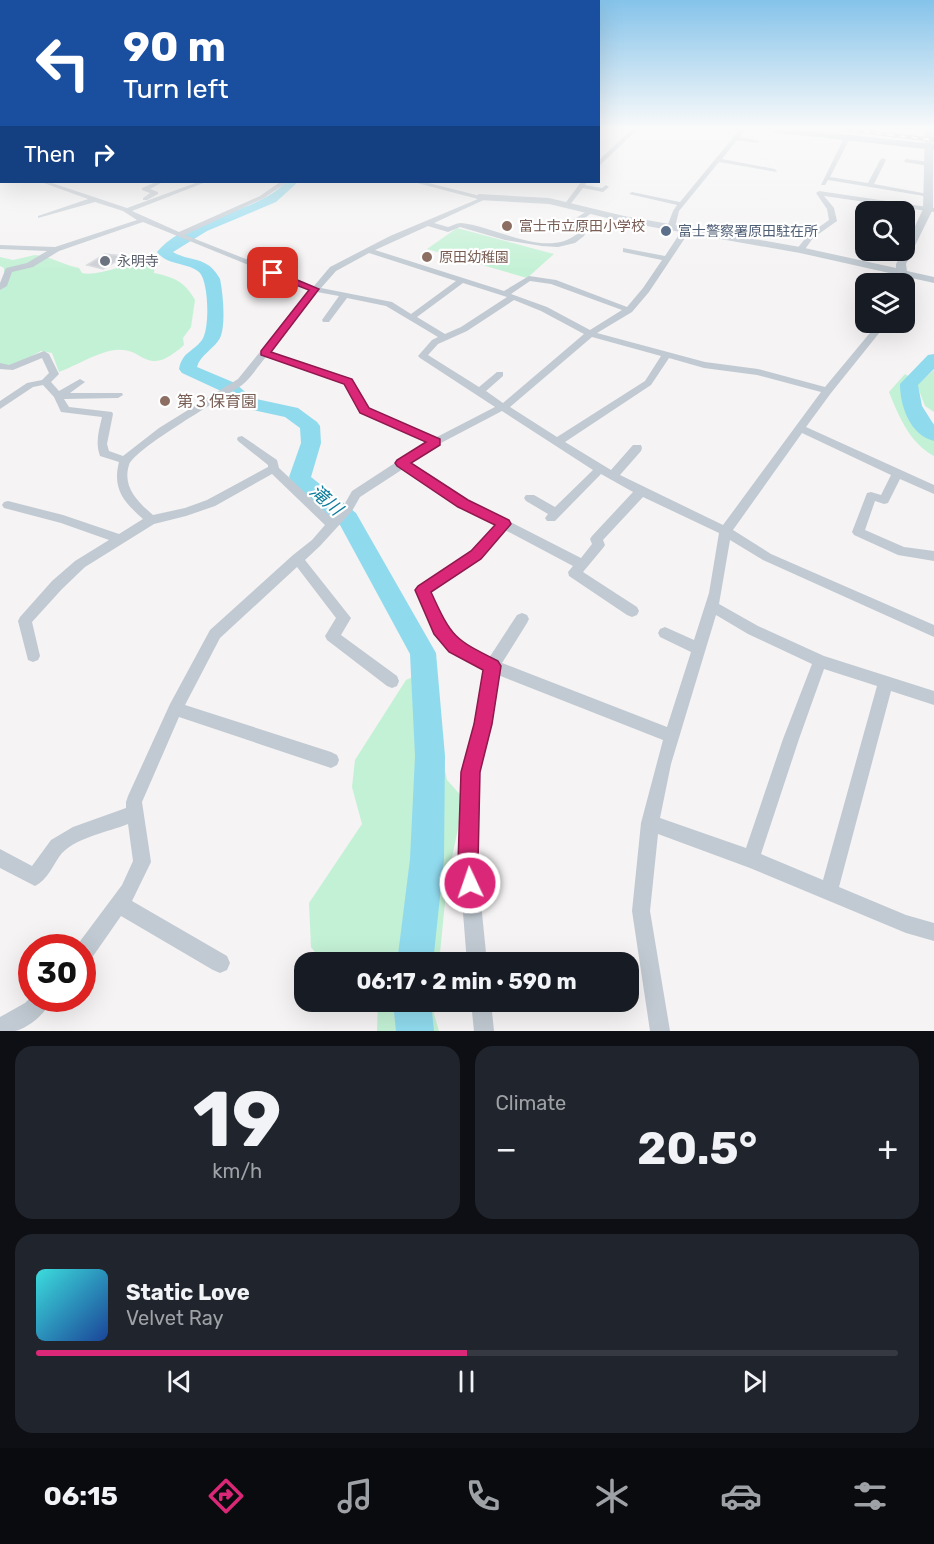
<!DOCTYPE html>
<html lang="en">
<head>
<meta charset="utf-8">
<style>
  body { margin:0; font-family:Rubik,"Noto Sans JP",sans-serif; background:#20242c; color:#f1f3f6; height:100vh; display:flex; flex-direction:column; font-size:22px; white-space:nowrap }
  * { box-sizing:border-box; margin:0 }
  p { font-size:20px; color:#9ea1a6 }
  .icon { flex:none; width:33px; height:33px; fill:none; stroke:currentColor; stroke-width:2; stroke-linecap:round; stroke-linejoin:round }
  .map { position:relative; height:1031px; overflow:hidden }
  .side { display:flex; flex-direction:column; gap:15px; padding:15px; background:#0d0f14; flex:1 }
  .side>* { flex:none }
  .hud { position:absolute; left:0px; top:0px; width:600px; height:183px; box-shadow:0 6px 24px #0002; background:#1a4fa0; color:#fff; overflow:hidden }
  .tools { position:absolute; left:855px; top:201px; display:grid; gap:12px }
  .tools a { display:grid; place-items:center; width:60px; height:60px; border-radius:12px; background:#171b24; box-shadow:0 6px 24px #0002; font-size:30px }
  .speed { position:absolute; left:18px; top:934px; display:flex; gap:12px; font-size:30px; font-weight:700; text-align:center }
  .speed>* { display:grid; place-content:center; width:78px; height:78px; border-radius:50%; background:#171b24; box-shadow:0 6px 24px #0002; line-height:1 }
  .speed .limit { border:9px solid #d22; background:#fff; color:#111 }
  .pin { position:absolute; display:grid; place-items:center; width:51px; height:51px; color:#fff; margin:-26px; border-radius:12px; box-shadow:0 3px 9px #0006 }
  .me { position:absolute; width:66px; margin:-33px; rotate:357deg; stroke-linejoin:round; filter:drop-shadow(0 0 4px #0008) }
  .turn { display:flex; align-items:center; gap:21px; height:126px; padding:0 24px; font-size:27px }
  .turn .icon { width:78px; height:78px; stroke-width:2.5 }
  .turn b { display:block; font-size:42px; line-height:51px }
  .then { display:flex; align-items:center; height:57px; padding:0 24px; background:#0003; gap:12px; font-size:22px }
  .big { font-size:45px; font-weight:700; line-height:1.1 }
  .side .card { flex:1; display:flex; flex-direction:column; justify-content:center; gap:9px; min-width:0; padding:0 21px; border-radius:18px; background:#20242c }
  .side .dial { align-items:center; gap:0 }
  .dial b { font-size:78px; line-height:1 }
  .song { display:flex; align-items:center; gap:18px }
  .cover { width:72px; height:72px; border-radius:9px; background:linear-gradient(135deg,hsl(180 70% 55%),hsl(220 70% 35%)) }
  .played { height:6px; border-radius:3px; background:linear-gradient(90deg,#db2777 50%,#363941 50%) }
  .keys { display:flex; justify-content:space-around; direction:ltr }
  .heat { display:flex; justify-content:space-between; align-items:center; font-size:33px; direction:ltr }
  .side .tiles { flex:1; display:grid; gap:15px; grid-template-columns:1fr 1fr }
  .card:last-child { grid-column:span 2 }
  .trip { position:absolute; left:294px; top:952px; width:345px; height:60px; border-radius:18px; background:#171b24; box-shadow:0 6px 24px #0002; font-weight:700; line-height:60px; text-align:center }
  .tab-bar { display:flex; height:96px; justify-content:space-around; align-items:center; background:#090b0e; color:#9ea1a6 }
  .tab-bar .icon { width:42px; height:42px }
  .tab-bar .selected { color:#db2777 }
  .tab-bar b { font-size:27px; color:#f1f3f6 }
  .map>svg:first-child { display:block }
  .green { fill:#c3f1d5 }
  .lines { fill:none; stroke-linecap:round; stroke-linejoin:round }
  .river { fill:#90daee; fill-rule:evenodd }
  .building { fill:#cdcfd5; stroke:#d7d9de; stroke-width:1.5 }
  .minor { fill:#c1cad2; fill-rule:evenodd }
  .tertiary { fill:#c1cad2; fill-rule:evenodd }
  .primary { fill:#b3c2d1; fill-rule:evenodd }
  .rail-casing { stroke:#b5b8bd; stroke-width:4 }
  .rail { stroke:#fff; stroke-width:2; stroke-dasharray:6; stroke-linecap:butt }
  .route { fill:#db2777; stroke:#8e194d; stroke-width:1.5 }
  .education-dot { fill:#8d6e63; stroke:#fff; stroke-width:2 }
  .service-dot { fill:#5c6f8a; stroke:#fff; stroke-width:2 }
  .worship-dot { fill:#6b7280; stroke:#fff; stroke-width:2 }
  .labels { text-anchor:middle; dominant-baseline:central; stroke-width:4.5; stroke-linejoin:round; paint-order:stroke }
  .far-education-label { font-size:14px; fill:#785e54; stroke:#fff; text-anchor:start }
  .far-service-label { font-size:14px; fill:#4e5e75; stroke:#fff; text-anchor:start }
  .far-worship-label { font-size:14px; fill:#5b616d; stroke:#fff; text-anchor:start }
  .education-label { font-size:16px; fill:#785e54; stroke:#fff; text-anchor:start }
  .water-label { font-size:18px; font-style:italic; fill:#0c7c9b; stroke:#fff }
</style>
</head>
<body>
<div class="map">
<svg width="934" height="1031" viewBox="0 0 934 1031">
  <rect width="100%" height="100%" fill="#f5f3f3"/>
  <g class="green">
    <path d="M457 228 554 254 527 278 427 249Z"/>
    <path d="M35 255C51 256 62 265 79 268L82 273C96 277 134 263 148 256L155 261 154 273C174 277 185 282 195 300L191 327 183 338 184 345C145 380 145 346 115 350 98 352 75 366 59 372L52 353 41 351 10 368 0 366V285L4 276V268L0 266V257L13 260Z"/>
    <path d="M934 370V412L925 406 917 385Z"/>
    <path d="M905 374 914 380 912 406 934 424V456C910 443 899 417 889 392Z"/>
    <path d="M424 672 447 780 464 799 447 882 439 963H323L311 947 309 903 362 824 352 787 355 760 406 680Z"/>
    <path d="M378 1002H436L434 1014 439 1031H377Z"/>
  </g>
  <g class="lines">
    <g class="river">
      <path d="M286 182H298L276 202 207 231 173 252C184 259 198 258 208 265 212 267 218 275 220 279 223 293 226 325 220 338 214 349 200 355 197 367L235 383 252 398 298 408 317 422 320 426 321 443 311 477 356 513 436 653 445 756 444 859 433 963H397L410 859 415 756 410 654 340 525 297 490 289 477 301 443 300 428 285 417 239 407 221 391 182 373 179 369C183 351 192 353 202 340 210 329 209 281 199 272 187 262 168 266 157 252 187 216 253 216 286 182Z"/>
      <path d="M934 354V369L918 385 922 406 934 425V441C910 435 900 406 900 384L928 355Z"/>
      <path d="M393 1002H431L434 1031H396Z"/>
    </g>
  </g>
  <path class="building" d="M105 254 125 256 103 269 87 265Z"/>
  <g class="lines">
    <g class="minor">
      <path d="M632 129H638L598 167V161Z"/>
      <path d="M740 129H746L740 137 760 141 757 143 737 140 722 159 775 169 777 172 719 162 679 211 675 227 671 229 667 227 673 211 677 205 629 194 632 192 680 202Z"/>
      <rect x="0" y="136" width="2" height="4"/>
      <path d="M847 136 850 138 830 177 868 183 880 160 883 158 886 160 874 184 928 194 931 196 930 197 828 180 825 185H821L844 138Z"/>
      <path d="M906 159 929 162 932 164 929 166 904 162Z"/>
      <rect x="0" y="163" width="2" height="4"/>
      <path d="M2 178V182H4L0 183Z"/>
      <path d="M41 182H49L127 208 198 182H206L132 211 179 232 260 196 280 182H287L264 198 185 235 314 286 330 267 390 236 478 199 417 183 416 182H425L488 198 434 223 448 227C452 226 456 223 461 223 495 226 546 259 577 234L575 230 566 228V224L589 210H593V212L575 225 581 227 585 234 584 236 575 243 558 247 542 246 505 240 460 227 448 232 428 226 375 250 504 291 529 276 556 280 627 307 643 288 662 260 623 252V248L665 256 684 227H690L691 229 649 292 632 312 597 333 705 362 758 369 825 387 879 322H888L831 393 806 427 934 485V494L900 479 888 503 884 504 875 501 865 530 904 547 934 551V561L898 555 854 535 852 532 867 493 871 492 881 495 891 475 802 433 733 530 771 554 934 625V637L763 560 730 540 719 604 758 626 824 656 934 691V705L891 691 839 887 906 915 934 923V941L906 933 750 868 658 834 650 911 670 1031H650L632 911 641 823 663 740 498 675 491 724 478 772 477 863 487 963H467L459 863 462 772 475 724 484 669 450 651 435 633 416 590 418 586 472 552 496 525 459 506 403 469 360 497 352 511 320 546 305 560 351 618 341 635 397 676 399 681 397 686 392 688 387 686 327 640 325 636 336 618 297 567 220 638 185 705 331 752 337 755 339 760 337 765 331 768 179 717 142 802 151 862 132 901 227 956 230 963 227 970 220 973 213 970 121 916 89 962 82 964V948H75L122 885 133 861 128 824C108 832 78 837 62 853 53 864 48 880 35 886L0 868V849L32 866 51 840 73 827 126 808V802L128 796 170 704 210 630 293 555 312 540 325 525 272 474 215 506 186 516 154 524 85 567 62 589 32 622 40 656 38 660 33 662 28 660 18 621 20 617 52 581 75 561 109 540 61 523 4 508 2 505 4 502 8 501 63 515 119 534 143 519C124 502 112 489 119 462L100 456C95 443 99 430 102 417L61 412 54 397 43 385 33 387 0 409V401L27 383 42 380 49 373 42 358 13 370 0 369V363L9 365 44 351 49 354 59 374 51 382 59 391 80 379 85 382 70 393H122L123 395 118 398 64 399 69 407 112 412 113 414 107 444 109 451 123 456 159 428 238 379 310 290 143 222 59 251 33 267 12 272 7 286 0 290V283L6 268 27 263 47 251 0 249V245L55 247 137 220 123 211 95 202 38 218V216L88 199ZM369 253 456 281 411 314 392 302 321 288 336 271ZM530 281 551 284 622 310 590 330 547 307 511 294ZM463 283 507 297 461 327 445 334 417 317ZM317 292 339 296 322 320 323 322H329L347 298 386 306 438 337 432 340 418 356 420 358 495 407 435 438 368 409 351 379 269 352ZM514 300 541 311 584 334 503 403 486 391 503 376V372H497L479 387 428 355 438 344 467 331ZM592 337 661 356 645 381 557 437 510 407ZM266 357 344 383 360 413 427 442 352 491 344 505 332 518 279 468 277 460 242 436 238 437 237 439 238 441 268 465V467L207 500 185 508 153 515C138 502 122 487 129 465 135 448 222 399 242 385 251 378 258 366 266 357ZM669 358 704 368 757 375 821 392 723 525 620 475 641 451 642 448 641 445H633L611 470 565 442 651 385ZM502 411 593 470 555 507 534 495H526L524 498 526 501 548 514 545 518 547 521H555L601 474 633 492 592 536 590 539 592 544 581 558 467 500 410 463 439 444ZM643 497 719 533 709 593 694 640 665 627 660 629 658 633 660 637 691 652 667 727 502 663 527 623 529 619 527 615 522 613 517 615 489 658 460 643 445 625 430 592 480 558 505 530 573 566 568 572 569 576 627 615 632 617 637 615 639 611 637 607 583 572 603 548 605 545 603 540ZM716 615 748 634 812 664 783 739 746 848 660 818 671 764ZM824 669 877 686 823 880 761 854 799 739Z"/>
      <path d="M156 182H163L150 189 158 192V194L147 200H143V198L150 193 142 190V188Z"/>
      <path d="M581 182H587L585 185 602 188 606 185 609 187 603 192 583 188 569 206H565L564 205Z"/>
      <path d="M819 191 934 208V212L824 196 834 208 837 221 813 238 803 252H797L796 250 808 235 829 220 827 209 816 193Z"/>
      <path d="M899 269 906 271 907 286 900 284Z"/>
      <path d="M32 996V999H52C47 1012 29 1028 15 1031 11 1031 5 1031 0 1031V1017L25 1003Z"/>
      <path d="M471 1002H491L494 1031H474Z"/>
    </g>
    <path class="tertiary" d="M925 129H933V209L906 264 907 271 934 277V283L800 253 624 222 549 204 479 200 474 197 479 194 549 198 624 216 800 247 896 268V264L904 250 923 209Z"/>
    <path class="primary" d="M768 129H795L934 144V150L772 132Z"/>
    <g class="rail-casing">
      <path id="rail" d="M840 129 934 140"/>
    </g>
    <use href="#rail" class="rail"/>
  </g>
  <linearGradient id="sky" x2="0" y2="1"><stop stop-color="#85c3ea"/><stop offset="0.47" stop-color="#fafafa"/><stop offset="1" stop-color="#fafafa" stop-opacity="0"/></linearGradient>
  <rect width="934" height="273" fill="url(#sky)"/>
  <path class="route" d="M270 271H276L319 289 271 352 352 379 369 408 440 439V445L411 463 468 500 509 520 511 524 481 559 431 592C452 638 454 639 498 661L501 666 492 724 480 772 478 863 480 883 477 890 470 893 462 890 458 863 461 772 474 724 483 670 449 652 434 634 415 590 418 586 471 551 495 525 458 507 397 466 395 463 397 460 426 442 360 413 344 384 261 355V351L309 290 270 275Z"/>
  <g class="education-dot">
    <circle cx="507" cy="226" r="6"/>
    <circle cx="427" cy="257" r="6"/>
    <circle cx="165" cy="401" r="6"/>
  </g>
  <circle class="service-dot" cx="666" cy="231" r="6"/>
  <circle class="worship-dot" cx="105" cy="261" r="6"/>
  <g class="labels">
    <g class="far-education-label">
      <text x="519" y="226">富士市立原田小学校</text>
      <text x="439" y="257">原田幼稚園</text>
    </g>
    <g class="far-service-label">
      <text x="678" y="231">富士警察署原田駐在所</text>
    </g>
    <g class="far-worship-label">
      <text x="117" y="261">永明寺</text>
    </g>
    <g class="education-label">
      <text x="177" y="401">第３保育園</text>
    </g>
    <g class="water-label">
      <text transform="translate(326 500) rotate(41)">滝川</text>
    </g>
  </g>
</svg>
<div class="tools">
<a><svg class="icon" aria-label="search" viewBox="0 0 24 24"><circle cx="10" cy="10" r="6"/><path d="M15 15l6 6"/></svg></a>
<a><svg class="icon" aria-label="layers" viewBox="0 0 24 24"><path d="M12 4l9 5-9 5-9-5zM3 14l9 5 9-5"/></svg></a>
</div>
<div class="speed"><div class="limit">30</div></div>
<div class="pin" style="left:273px;top:273px;background:#d93025"><svg class="icon" aria-label="arrive" viewBox="0 0 24 24"><path d="M6 21V4h12l-3 4 3 4H6"/></svg></div>
<svg class="me" style="left:470px;top:883px" viewBox="-20 -20 40 40"><circle r="17" fill="#db2777" stroke="#fff" stroke-width="3"/><path d="M0-11L8 9 0 5-8 9z" fill="#fff"/></svg>
<div class="trip">06:17 · 2 min · 590 m</div>
<div class="hud">
<div class="turn"><svg class="icon" aria-label="left" viewBox="0 0 24 24"><path d="M17 20v-9H6M10 6l-5 5 5 5"/></svg><div><b>90 m</b>Turn left</div></div>
<div class="then">Then<svg class="icon" aria-label="right" viewBox="0 0 24 24"><path d="M7 20v-9h11M14 6l5 5-5 5"/></svg></div>
</div>
</div>
<section class="side">
<div class="tiles">
<div class="card dial"><b>19</b><p>km/h</p></div>
<div class="card"><p>Climate</p>
<div class="heat"><a>−</a><b class="big">20.5°</b><a>+</a></div>
</div>
<div class="card">
<div class="song"><i class="cover"></i><div><b>Static Love</b><p>Velvet Ray</p></div></div>
<div class="played"></div>
<div class="keys"><svg class="icon" aria-label="previous" viewBox="0 0 24 24"><path d="M18 5L8 12l10 7zM5 5v14"/></svg><svg class="icon" aria-label="pause" viewBox="0 0 24 24"><path d="M8 5v14M16 5v14"/></svg><svg class="icon" aria-label="next" viewBox="0 0 24 24"><path d="M6 5l10 7-10 7zM19 5v14"/></svg></div>
</div>
</div>
</section>
<nav class="tab-bar">
<b>06:15</b>
<svg class="icon selected" aria-label="directions" viewBox="0 0 24 24"><path d="M12 3l9 9-9 9-9-9zM9 14v-3h6M13 9l2 2-2 2"/></svg>
<svg class="icon" aria-label="music" viewBox="0 0 24 24"><path d="M9 18V5l10-2v13"/><circle cx="6" cy="18" r="3"/><circle cx="16" cy="16" r="3"/></svg>
<svg class="icon" aria-label="phone" viewBox="0 0 24 24"><path d="M5 4h4l2 5-3 2q2 4 5 5l2-3 5 2v4C11 20 4 13 5 4z"/></svg>
<svg class="icon" aria-label="climate" viewBox="0 0 24 24"><path d="M12 3v18M4 7l16 10M4 17L20 7"/></svg>
<svg class="icon" aria-label="car" viewBox="0 0 24 24"><path d="M5 17H2v-5l4-1 3-4h7l3 4 3 1v5h-3M9 17h6M6 11h13"/><circle cx="7" cy="17" r="2"/><circle cx="17" cy="17" r="2"/></svg>
<svg class="icon" aria-label="filters" viewBox="0 0 24 24"><path d="M4 7h16M4 17h16"/><circle cx="9" cy="7" r="2"/><circle cx="15" cy="17" r="2"/></svg>
</nav>
</body>
</html>
